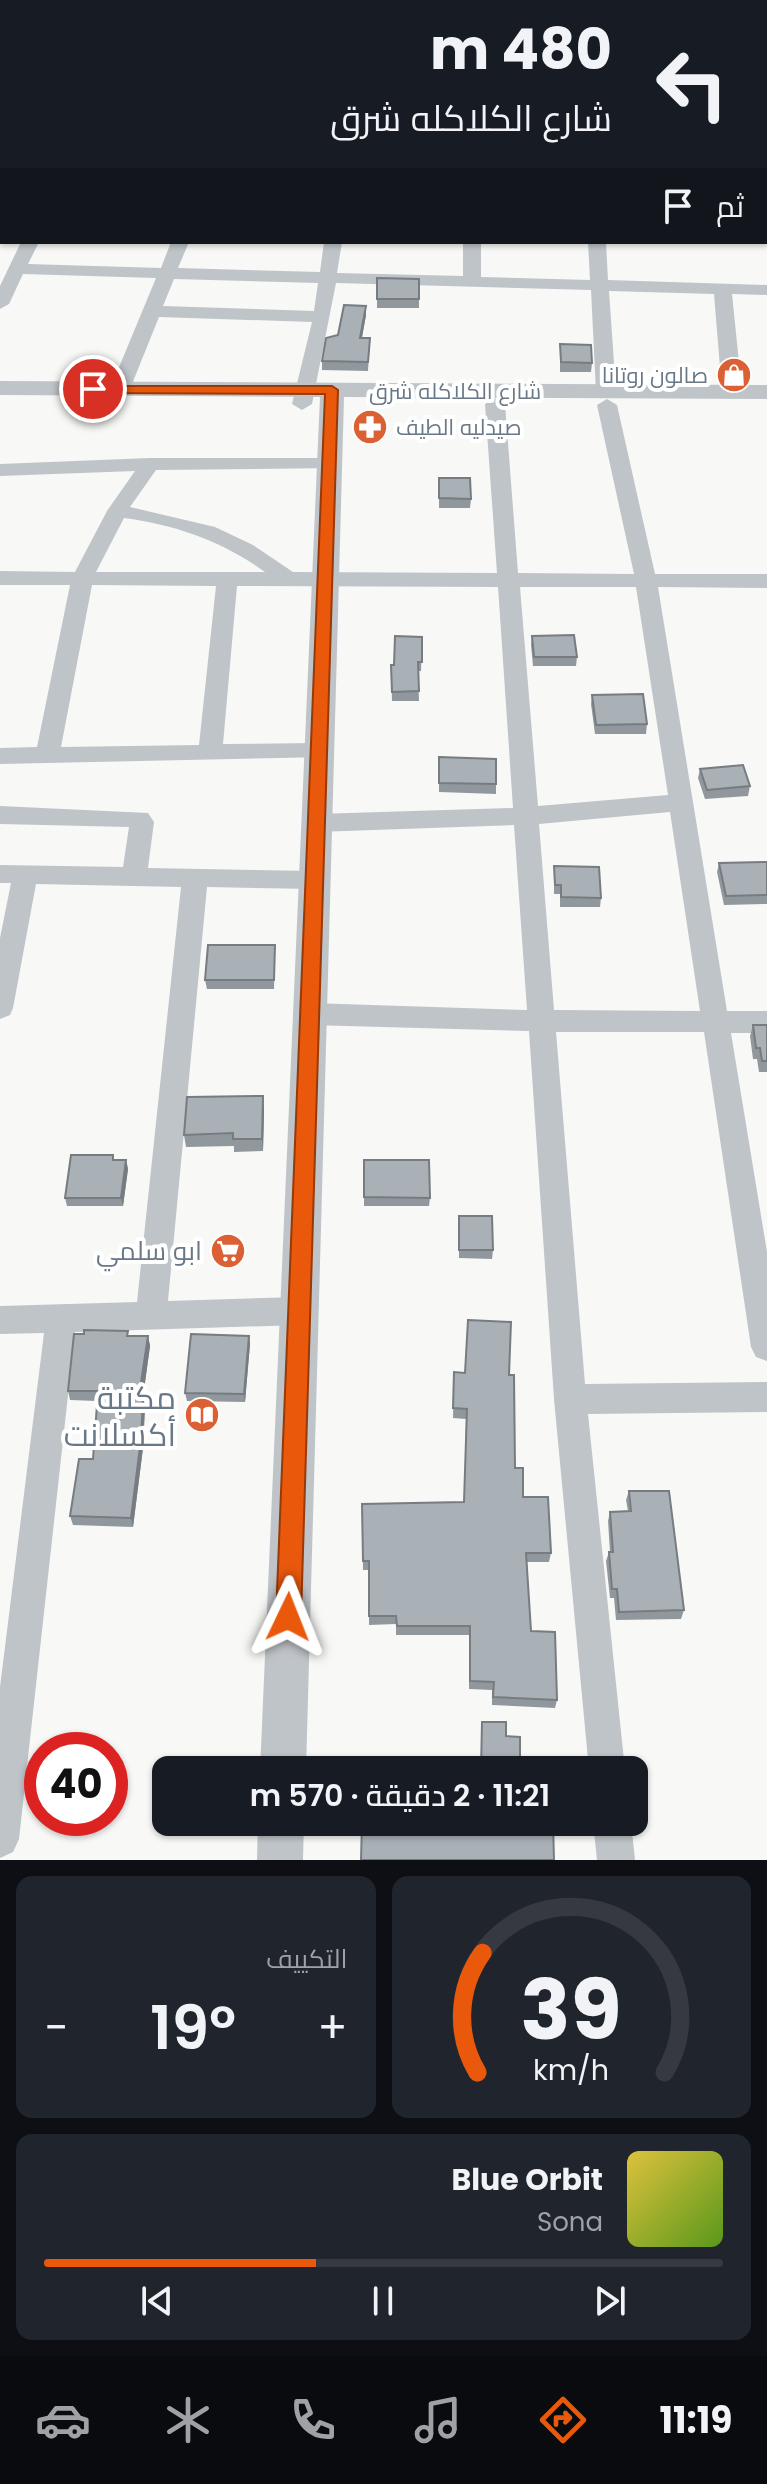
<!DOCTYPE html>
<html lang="ar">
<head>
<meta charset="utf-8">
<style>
  body { margin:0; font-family:Poppins,Cairo,sans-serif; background:#20242c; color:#f1f3f6; direction:rtl; height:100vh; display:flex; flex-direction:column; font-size:30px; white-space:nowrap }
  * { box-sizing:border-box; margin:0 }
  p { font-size:26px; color:#9ea1a6 }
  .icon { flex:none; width:44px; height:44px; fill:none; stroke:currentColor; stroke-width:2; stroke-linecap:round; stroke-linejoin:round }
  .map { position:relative; height:1860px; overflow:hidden; direction:ltr }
  .panel { display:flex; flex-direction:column; gap:16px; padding:16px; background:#0d0f14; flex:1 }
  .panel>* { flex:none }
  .banner { position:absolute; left:0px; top:0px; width:768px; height:244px; box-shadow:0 2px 6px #0004; direction:rtl; background:#171b24; color:#f1f3f6; overflow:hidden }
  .speed { position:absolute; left:24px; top:1732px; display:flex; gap:16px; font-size:40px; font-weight:700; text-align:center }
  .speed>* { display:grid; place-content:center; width:104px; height:104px; border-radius:50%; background:#171b24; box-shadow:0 2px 6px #0004; line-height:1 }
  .speed .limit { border:12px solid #d22; background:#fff; color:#111 }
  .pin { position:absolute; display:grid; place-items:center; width:68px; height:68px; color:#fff; margin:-34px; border:4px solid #fff; border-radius:50%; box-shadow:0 2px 8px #0007 }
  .me { position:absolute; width:88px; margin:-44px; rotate:2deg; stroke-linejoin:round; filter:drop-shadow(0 0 6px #0008) }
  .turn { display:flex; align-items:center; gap:28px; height:168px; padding:0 24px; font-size:36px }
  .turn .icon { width:104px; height:104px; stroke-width:2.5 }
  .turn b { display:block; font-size:56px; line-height:68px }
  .then { display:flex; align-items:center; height:76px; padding:0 24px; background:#0003; gap:16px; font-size:30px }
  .big { font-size:60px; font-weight:600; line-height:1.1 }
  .panel .widget { flex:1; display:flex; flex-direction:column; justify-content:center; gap:12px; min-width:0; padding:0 28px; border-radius:16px; background:#20242c }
  .panel .dial { align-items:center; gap:0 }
  .dial svg { height:208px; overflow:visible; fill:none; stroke:#363941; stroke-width:7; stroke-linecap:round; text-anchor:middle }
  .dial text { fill:#f1f3f6; stroke:none }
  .song { display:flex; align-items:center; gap:24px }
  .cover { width:96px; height:96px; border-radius:12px; background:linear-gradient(135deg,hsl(50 70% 55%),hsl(90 70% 35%)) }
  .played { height:8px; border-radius:4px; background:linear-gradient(90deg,#ea580c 40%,#363941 40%) }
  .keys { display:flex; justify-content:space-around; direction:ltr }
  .heat { display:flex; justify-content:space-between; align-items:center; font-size:44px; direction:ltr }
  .panel .tiles { flex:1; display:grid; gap:16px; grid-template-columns:1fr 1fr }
  .widget:last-child { grid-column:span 2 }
  .trip { position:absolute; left:152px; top:1756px; width:496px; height:80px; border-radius:16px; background:#171b24; box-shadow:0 2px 6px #0004; font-weight:600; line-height:80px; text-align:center; direction:rtl }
  .tabs { display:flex; height:128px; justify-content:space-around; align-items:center; background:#090b0e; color:#9ea1a6 }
  .tabs .icon { width:56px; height:56px }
  .tabs .current { color:#ea580c }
  .tabs b { font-size:36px; color:#f1f3f6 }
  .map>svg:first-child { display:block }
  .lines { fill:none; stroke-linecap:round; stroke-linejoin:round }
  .minor { fill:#bfc4c8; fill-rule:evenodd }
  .tertiary { fill:#bfc4c8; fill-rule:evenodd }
  .wall { fill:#91989d }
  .shaded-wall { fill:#767c80 }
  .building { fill:#a9b1b7; stroke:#767c80; stroke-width:2 }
  .route { fill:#ea580c; stroke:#983908; stroke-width:2 }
  .labels { text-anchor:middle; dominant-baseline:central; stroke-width:8; stroke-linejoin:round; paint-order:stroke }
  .far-poi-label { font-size:22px; fill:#697886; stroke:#fff; text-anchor:end }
  .far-street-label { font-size:22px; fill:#697886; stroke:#fff }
  .poi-label { font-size:26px; fill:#697886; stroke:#fff; text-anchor:end }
  .near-poi-label { font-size:32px; fill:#697886; stroke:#fff; text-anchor:end }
</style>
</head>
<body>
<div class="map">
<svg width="767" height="1860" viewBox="0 0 767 1860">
  <rect width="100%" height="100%" fill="#f8f9f6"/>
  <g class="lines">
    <g class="minor">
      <path d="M87 0H102L86 2Z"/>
      <path d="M230 0H276L277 2H231Z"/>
      <rect x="374" y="0" width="14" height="2"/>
      <rect x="477" y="0" width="14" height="2"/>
      <rect x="642" y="0" width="14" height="2"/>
      <rect x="745" y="0" width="14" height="2"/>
      <rect x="766" y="22" width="1" height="8"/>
      <rect x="0" y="70" width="2" height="10"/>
      <rect x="766" y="85" width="1" height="10"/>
      <rect x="0" y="139" width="2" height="10"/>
      <rect x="766" y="179" width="1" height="10"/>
      <path d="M766 234 767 244 760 243 766 242Z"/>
      <path d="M21 242H39L28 264 161 268 171 242H189L178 268 320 272 324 242H342L337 273 463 276V242H481V277L590 280 588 242H606L608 280 767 285V295L732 294 742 392 732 398 722 392 714 294 609 291 616 392 606 398 596 392 591 290 336 283 312 404 302 410 292 404 312 322 159 317 130 389 120 395 113 393 110 389 156 278 23 274 9 304 0 309V286ZM174 279 318 283 314 311 163 306Z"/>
      <path d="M495 398 505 404 518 573 634 574 597 405 607 399 617 405 655 574H767V588L658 587 727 1011H767V1033H731L767 1252V1361L756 1357 751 1347 704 1032H556L585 1384 767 1382V1412L588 1414 625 1770H589L554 1399 529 1031 310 1025 300 1022 296 1014 300 1006 310 1003 527 1010 514 825 316 832 307 829 304 823 307 817 316 814 513 808 498 587 237 586 223 744 319 743 327 745 331 751 327 757 0 764V748L37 747 70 585H0V571L75 572 107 511 135 471 0 476V464L150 458H329L336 460 339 464 336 468 156 470 130 507 215 527 253 545 293 572 497 573 485 404ZM124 518C176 525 222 541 265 572H96ZM92 585 216 586 199 745 61 747ZM520 587H636L668 795 538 806ZM670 812 700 1011 554 1010 539 824Z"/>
      <path d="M0 806 148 813 154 822 148 868 314 871 323 873 327 880 323 887 314 889 207 887 168 1301 299 1297 310 1301 314 1311 310 1321 299 1325 75 1332 19 1839 13 1852 0 1858V1687L44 1333 0 1334V1306L137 1302 181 887 36 884 13 1008 10 1015 0 1019V938L11 883H0V865L123 867 129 827 0 824Z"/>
      <path d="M593 1822H631L635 1860H597Z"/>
    </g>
    <g class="tertiary">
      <path d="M0 381 767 385V399L344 397 306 1770H260L320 397 0 395Z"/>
      <path d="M258 1822H304L303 1860H257Z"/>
    </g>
  </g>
  <g class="wall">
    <path d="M377 278 419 279V308H377Z"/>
    <path d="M366 306V315L362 338H370L368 371 322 370V361L338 335Z"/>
    <path d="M560 344 592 363 591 372H560Z"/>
    <path d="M439 478 471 499 470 508H439Z"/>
    <path d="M532 636 577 657 576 666H533L531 645Z"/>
    <path d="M422 637 421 671H418L419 701H392L391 665H394Z"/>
    <path d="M592 695 647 724 646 734H595L591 704Z"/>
    <path d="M439 757 496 784V794L439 792Z"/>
    <path d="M700 769 750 786 748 796 705 799 698 778Z"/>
    <path d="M767 862V904L724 905 717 872 719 863Z"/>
    <path d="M554 866 601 898 600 907H560V894H554Z"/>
    <path d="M275 945 274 989H207L205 980Z"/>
    <path d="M753 1025H767V1072H759L757 1059H753L750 1036Z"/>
    <path d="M263 1096 264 1108 263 1151 234 1152V1146L186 1147 184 1135Z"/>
    <path d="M113 1155 114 1160H126L128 1169 123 1206H67L65 1198Z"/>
    <path d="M364 1160 430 1198 429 1206H364Z"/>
    <path d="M459 1216 493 1250 492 1259 459 1258Z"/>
    <path d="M129 1336H148L150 1346 143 1397 145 1406 143 1448 133 1527 73 1525 70 1516 93 1459 97 1401 70 1400 68 1391Z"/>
    <path d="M249 1336 250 1344 245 1402 187 1401 185 1393Z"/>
    <path d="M454 1372 509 1375 515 1468 523 1497 551 1553 549 1562H527L531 1631 557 1700 555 1708 492 1705V1690L469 1689V1635H396V1624L369 1625V1570H363L362 1504 464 1502 466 1419 453 1418Z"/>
    <path d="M629 1491 684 1610 681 1619 616 1620 614 1598H610L606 1561 609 1552H610L608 1521 610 1512 628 1511 626 1500Z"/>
  </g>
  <g class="shaded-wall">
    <path d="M366 306V315L360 347V338Z"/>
    <path d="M263 1096 264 1108 263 1151 262 1139Z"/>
    <path d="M126 1160 128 1169 123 1206 121 1198Z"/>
    <path d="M148 1336 150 1346 143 1397 145 1406 143 1448 133 1527 131 1518 139 1396Z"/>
    <path d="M249 1336 250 1344 245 1402 244 1394Z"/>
  </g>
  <g class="building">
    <path d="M377 278 419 279V299H377Z"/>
    <path d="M344 305 366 306 360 338H370L368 362 322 361 326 338 338 335Z"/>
    <path d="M560 344 591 345 592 363 561 362Z"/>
    <path d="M439 478H470L471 499 439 498Z"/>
    <path d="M574 635 577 657H534L532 636Z"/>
    <path d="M395 636 422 637V662H418L419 691 392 692 391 665H394Z"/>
    <path d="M643 694 647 724 596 725 592 695Z"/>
    <path d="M439 757 496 759V784L439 783Z"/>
    <path d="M743 765 750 786 707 790 700 769Z"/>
    <path d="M767 862V895L726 896 719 863Z"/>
    <path d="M554 866 599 867 601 898 561 897V885H555Z"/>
    <path d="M208 945H275L274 980H205Z"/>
    <path d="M753 1025H767V1061H762L760 1048H756Z"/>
    <path d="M263 1096 262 1139H233V1133L184 1135 187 1097Z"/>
    <path d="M71 1155H113V1160H126L121 1198H65Z"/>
    <path d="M364 1160H429L430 1198 364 1197Z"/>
    <path d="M459 1216H492L493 1250H459Z"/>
    <path d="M468 1320 511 1322 509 1375H514L515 1468H523V1497H548L551 1553H526L531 1631 555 1632 557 1700 493 1697 494 1682 470 1681V1626H397L396 1616H369V1561H363L362 1504 464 1502 467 1409 453 1408 454 1372 465 1373Z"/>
    <path d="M84 1330 128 1331 127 1336H148L139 1396 143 1397 141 1439 131 1518 70 1516 79 1459H93L98 1391H68L74 1334H84Z"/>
    <path d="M191 1334 249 1336 244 1394 185 1393Z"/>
    <path d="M629 1491H669L684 1610 619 1612 617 1589H612L609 1552H613L610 1512 631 1511Z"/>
    <path d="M482 1722H506V1736L520 1737V1770H481Z"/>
    <path d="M362 1822H553L554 1860H361Z"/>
  </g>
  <path class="route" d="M88 386H332L338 390 301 1617 297 1625 288 1629 280 1625 276 1617 325 394 93 393 86 389Z"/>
  <defs>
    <g id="shop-disc" transform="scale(1.8)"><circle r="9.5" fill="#db6034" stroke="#fff"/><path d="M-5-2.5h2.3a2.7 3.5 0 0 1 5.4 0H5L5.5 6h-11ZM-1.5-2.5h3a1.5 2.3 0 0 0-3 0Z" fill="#fff"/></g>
    <g id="pharmacy-disc" transform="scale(1.8)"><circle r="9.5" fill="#db6034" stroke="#fff"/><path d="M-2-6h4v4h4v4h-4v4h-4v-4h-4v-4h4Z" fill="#fff"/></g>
    <g id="supermarket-disc" transform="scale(1.8)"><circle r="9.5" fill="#db6034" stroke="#fff"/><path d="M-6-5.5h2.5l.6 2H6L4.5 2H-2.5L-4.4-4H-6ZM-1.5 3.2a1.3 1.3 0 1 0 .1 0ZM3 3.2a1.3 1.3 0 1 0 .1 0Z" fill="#fff"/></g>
    <g id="library-disc" transform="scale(1.8)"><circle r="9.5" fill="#db6034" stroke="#fff"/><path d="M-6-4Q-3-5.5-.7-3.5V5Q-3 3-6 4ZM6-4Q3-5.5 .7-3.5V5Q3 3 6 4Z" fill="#fff"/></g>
  </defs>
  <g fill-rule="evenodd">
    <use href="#shop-disc" x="734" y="375"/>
    <use href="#pharmacy-disc" x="370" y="427"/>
    <use href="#supermarket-disc" x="228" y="1251"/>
    <use href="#library-disc" x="202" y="1415"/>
  </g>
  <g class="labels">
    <g class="far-poi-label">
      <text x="708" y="375">صالون روتانا</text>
      <text x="396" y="427" text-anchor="start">صيدليه الطيف</text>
    </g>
    <g class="far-street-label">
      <text x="455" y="391">شارع الكلاكله شرق</text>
    </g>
    <g class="poi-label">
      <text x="202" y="1251">ابو سلمي</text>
    </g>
    <g class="near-poi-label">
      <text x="176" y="1397">مكتبة<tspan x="176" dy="37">أكسلانت</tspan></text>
    </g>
  </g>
</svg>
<div class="speed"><div class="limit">40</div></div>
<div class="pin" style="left:93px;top:389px;background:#d93025"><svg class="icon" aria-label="arrive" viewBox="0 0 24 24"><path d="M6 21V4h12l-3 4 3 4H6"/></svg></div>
<svg class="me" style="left:288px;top:1617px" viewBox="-20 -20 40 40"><path d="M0-17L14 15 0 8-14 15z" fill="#ea580c" stroke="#fff" stroke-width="4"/></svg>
<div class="trip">11:21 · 2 دقيقة · 570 m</div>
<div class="banner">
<div class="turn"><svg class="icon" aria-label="left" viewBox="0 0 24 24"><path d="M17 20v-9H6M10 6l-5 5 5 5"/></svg><div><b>480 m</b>شارع الكلاكله شرق</div></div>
<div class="then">ثم<svg class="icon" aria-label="arrive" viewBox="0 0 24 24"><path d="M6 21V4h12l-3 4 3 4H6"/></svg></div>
</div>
</div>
<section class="panel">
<div class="tiles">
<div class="widget dial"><svg viewBox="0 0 100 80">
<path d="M14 69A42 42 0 1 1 86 69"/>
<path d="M14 69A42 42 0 0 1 16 23" stroke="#ea580c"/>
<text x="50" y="56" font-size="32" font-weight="700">39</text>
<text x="50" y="72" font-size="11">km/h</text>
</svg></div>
<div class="widget"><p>التكييف</p>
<div class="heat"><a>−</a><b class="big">19°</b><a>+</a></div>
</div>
<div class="widget">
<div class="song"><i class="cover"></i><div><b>Blue Orbit</b><p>Sona</p></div></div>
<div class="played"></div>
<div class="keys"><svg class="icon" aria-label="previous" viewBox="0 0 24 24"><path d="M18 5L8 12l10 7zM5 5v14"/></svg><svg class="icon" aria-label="pause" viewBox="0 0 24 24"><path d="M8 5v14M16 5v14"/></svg><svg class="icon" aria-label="next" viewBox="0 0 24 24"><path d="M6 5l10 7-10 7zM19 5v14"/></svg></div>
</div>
</div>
</section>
<nav class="tabs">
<b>11:19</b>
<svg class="icon current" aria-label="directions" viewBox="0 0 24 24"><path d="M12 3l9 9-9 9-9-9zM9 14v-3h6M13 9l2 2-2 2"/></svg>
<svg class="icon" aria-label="music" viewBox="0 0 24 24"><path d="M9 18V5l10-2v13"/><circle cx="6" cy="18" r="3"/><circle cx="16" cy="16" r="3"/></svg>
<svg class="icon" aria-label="phone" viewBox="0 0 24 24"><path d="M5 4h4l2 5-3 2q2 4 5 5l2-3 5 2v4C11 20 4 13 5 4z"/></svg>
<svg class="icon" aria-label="climate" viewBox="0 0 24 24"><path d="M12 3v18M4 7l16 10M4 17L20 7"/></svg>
<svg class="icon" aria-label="car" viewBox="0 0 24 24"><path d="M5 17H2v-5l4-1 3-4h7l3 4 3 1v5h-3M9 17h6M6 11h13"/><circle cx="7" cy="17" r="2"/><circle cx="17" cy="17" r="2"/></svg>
</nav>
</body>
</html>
